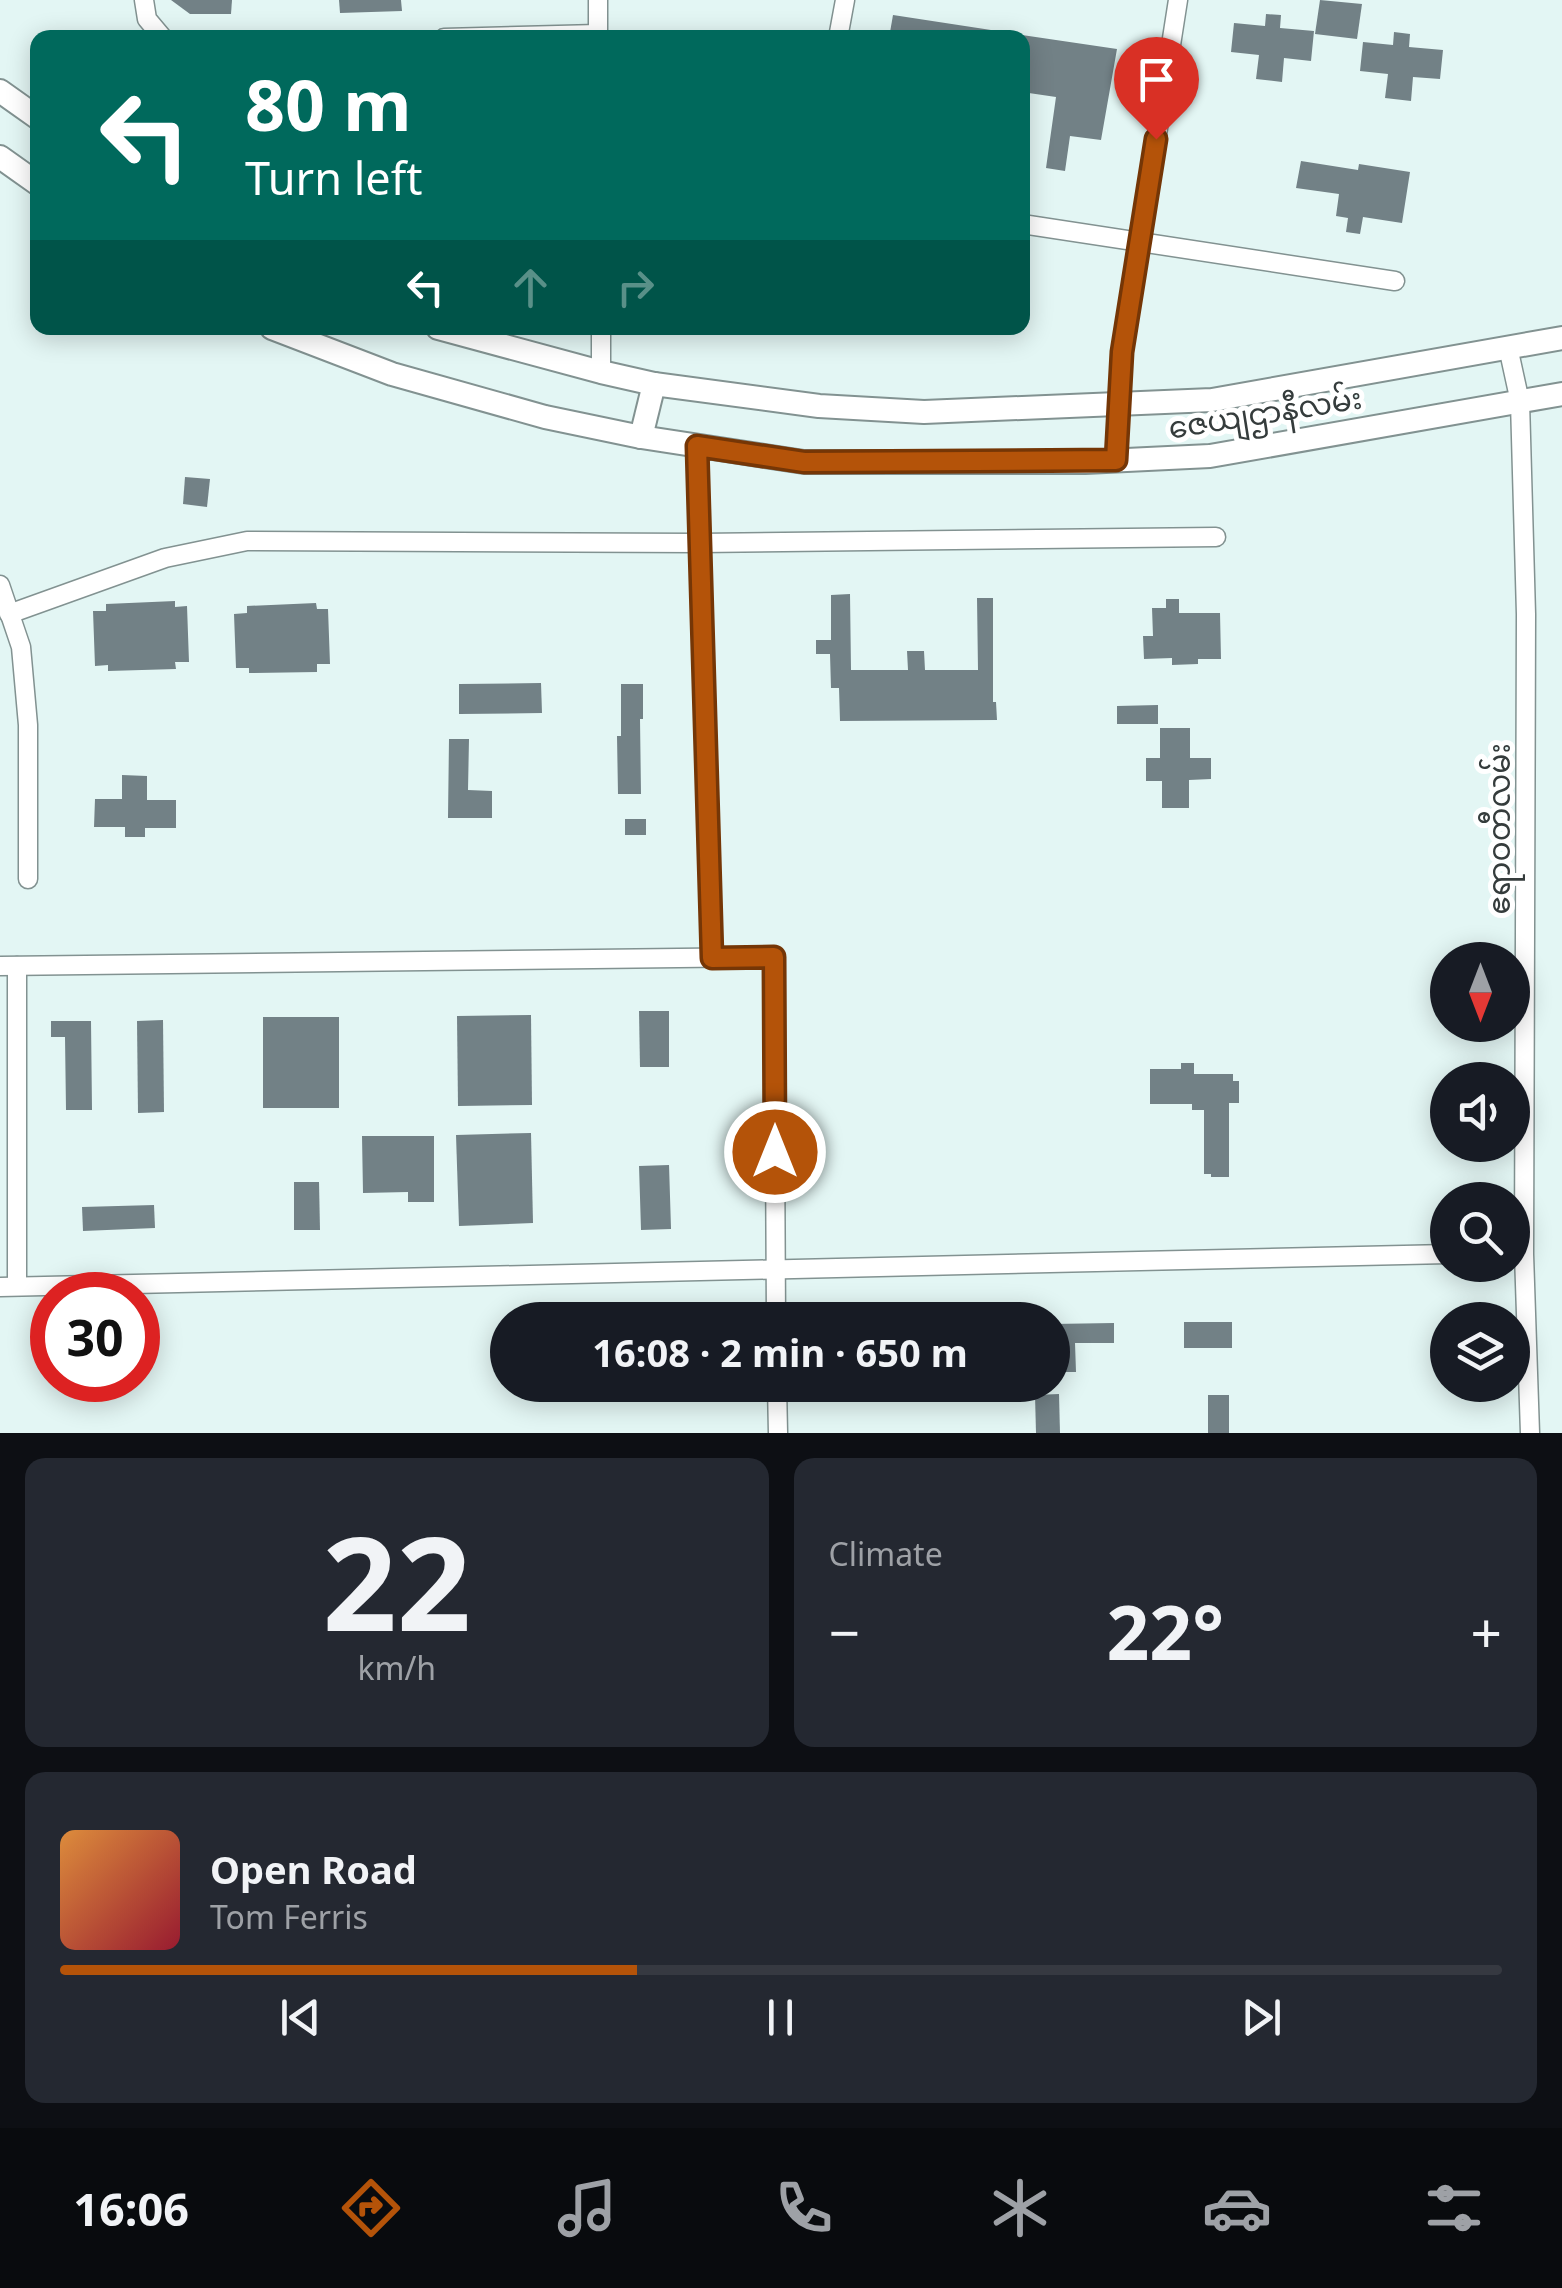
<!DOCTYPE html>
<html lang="en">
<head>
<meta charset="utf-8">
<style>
  body { margin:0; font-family:"Noto Sans","Noto Sans Myanmar",sans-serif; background:#242831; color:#f1f3f6; height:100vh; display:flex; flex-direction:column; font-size:38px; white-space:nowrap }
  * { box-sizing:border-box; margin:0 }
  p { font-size:32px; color:#9ea1a6 }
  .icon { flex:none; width:55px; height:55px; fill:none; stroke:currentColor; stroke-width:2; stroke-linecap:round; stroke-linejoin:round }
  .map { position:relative; height:1433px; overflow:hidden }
  .panel { display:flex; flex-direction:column; gap:25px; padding:25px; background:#0d0f14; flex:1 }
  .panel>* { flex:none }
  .top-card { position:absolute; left:30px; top:30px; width:1000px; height:305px; border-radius:20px; box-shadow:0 5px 25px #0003; background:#00695c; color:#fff; overflow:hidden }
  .needle { width:65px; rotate:180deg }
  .buttons { position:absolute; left:1430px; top:942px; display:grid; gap:20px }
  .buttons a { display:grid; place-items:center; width:100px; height:100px; border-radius:50%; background:#171b24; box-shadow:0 5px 25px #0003; font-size:50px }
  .speed { position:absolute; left:30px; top:1272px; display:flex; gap:20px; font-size:50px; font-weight:700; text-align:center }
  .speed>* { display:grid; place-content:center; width:130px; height:130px; border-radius:50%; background:#171b24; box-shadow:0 5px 25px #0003; line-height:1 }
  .speed .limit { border:15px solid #d22; background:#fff; color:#111 }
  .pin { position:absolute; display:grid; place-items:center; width:85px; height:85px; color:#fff; margin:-102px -42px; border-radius:50% 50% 50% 0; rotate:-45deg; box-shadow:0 0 10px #0007 }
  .pin .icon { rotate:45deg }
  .me { position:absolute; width:110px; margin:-55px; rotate:0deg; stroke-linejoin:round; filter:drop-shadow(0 0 8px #0008) }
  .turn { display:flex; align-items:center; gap:35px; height:210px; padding:0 50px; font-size:45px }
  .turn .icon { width:130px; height:130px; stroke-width:2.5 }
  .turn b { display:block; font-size:70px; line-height:85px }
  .lanes { display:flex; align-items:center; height:95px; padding:0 50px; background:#0003; justify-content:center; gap:50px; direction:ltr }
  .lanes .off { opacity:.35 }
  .big { font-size:75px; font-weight:700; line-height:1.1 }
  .panel .card { flex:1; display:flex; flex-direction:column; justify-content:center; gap:15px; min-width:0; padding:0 35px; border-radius:20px; background:#242831 }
  .panel .dial { align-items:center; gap:0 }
  .dial b { font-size:130px; line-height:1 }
  .song { display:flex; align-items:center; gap:30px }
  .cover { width:120px; height:120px; border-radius:15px; background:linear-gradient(135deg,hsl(30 70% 55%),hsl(350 70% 35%)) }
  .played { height:10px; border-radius:5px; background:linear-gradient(90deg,#b45309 40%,#363941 40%) }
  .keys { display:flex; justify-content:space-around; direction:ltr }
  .heat { display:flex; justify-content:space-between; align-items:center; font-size:55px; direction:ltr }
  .panel .tiles { flex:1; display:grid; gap:25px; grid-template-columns:1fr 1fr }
  .card:last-child { grid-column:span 2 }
  .trip { position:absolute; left:490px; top:1302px; width:580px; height:100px; border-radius:50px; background:#171b24; box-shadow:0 5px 25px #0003; font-weight:700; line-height:100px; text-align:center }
  .tab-bar { display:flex; height:160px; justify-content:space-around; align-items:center; background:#090b0e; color:#9ea1a6 }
  .tab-bar .icon { width:70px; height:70px }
  .tab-bar .active { color:#b45309 }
  .tab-bar b { font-size:45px; color:#f1f3f6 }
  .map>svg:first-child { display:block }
  .building { fill:#728186 }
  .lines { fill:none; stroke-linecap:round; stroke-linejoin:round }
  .minor-casing { stroke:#829291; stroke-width:21 }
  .major-casing { stroke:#829291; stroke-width:26 }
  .minor { stroke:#fff; stroke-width:18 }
  .major { stroke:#fff; stroke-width:22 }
  .route-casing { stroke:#753606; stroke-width:25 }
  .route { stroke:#b45309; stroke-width:18 }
  .labels { text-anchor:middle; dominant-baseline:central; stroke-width:10; stroke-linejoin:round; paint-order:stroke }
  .street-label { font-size:30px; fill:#353c3c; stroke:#fff }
</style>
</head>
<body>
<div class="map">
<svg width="1562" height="1433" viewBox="0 0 1562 1433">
  <rect width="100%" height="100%" fill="#e3f6f4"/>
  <g class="building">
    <path d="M171 0H232L231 14H190Z"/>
    <path d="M339 0H401L402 11 340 13Z"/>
    <path d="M1320 0 1362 4 1357 39 1315 34Z"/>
    <path d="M1266 14 1281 15 1280 28 1314 31 1311 61 1284 58 1282 82 1256 79 1259 55 1231 52 1234 23 1265 26Z"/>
    <path d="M893 15 991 30V38H889Z"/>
    <path d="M1394 32 1410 34 1409 47 1443 50 1440 79 1413 77 1411 101 1385 98 1388 74 1360 71 1363 42 1393 45Z"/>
    <path d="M1022 35 1117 49 1101 140 1070 136 1065 171 1046 168 1056 97 1022 92Z"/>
    <path d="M1301 161 1358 170 1359 164 1410 172 1402 223 1363 217 1360 234 1346 232 1348 218 1336 216 1339 194 1296 188Z"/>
    <path d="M185 477 210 479 207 507 183 504Z"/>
    <path d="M850 594 851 670H908L907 651H924L925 670H978L977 598H993V702H996L997 720 840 721 839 688H831L830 654H816V640H831V595Z"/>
    <path d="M1166 599H1179V613H1220L1221 659H1198V664L1172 665V658L1144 659 1143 636H1153L1152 608H1166Z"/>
    <path d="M175 601V607L187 606 189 662H175L176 669 108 671V665L95 666 93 611H106V604Z"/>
    <path d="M316 603 317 609H328L330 664H317V672L249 673V668H236L234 614 247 613V606Z"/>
    <path d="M541 683 542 713 459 714V684Z"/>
    <path d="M621 684H643V719H640L641 794H618L617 736H621Z"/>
    <path d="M1158 705V724H1117V706Z"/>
    <path d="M1160 728H1190V758H1211V779L1189 780V808H1162V781H1146V758H1160Z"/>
    <path d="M449 739H469L468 790 492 791V818H448Z"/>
    <path d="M122 775 147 776V800H176V828H145V837H125V827H94L95 799H122Z"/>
    <rect x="625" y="819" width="21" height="16"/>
    <path d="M639 1011H669V1067H640Z"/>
    <path d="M531 1015 532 1105 458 1106 457 1016Z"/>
    <rect x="263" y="1017" width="76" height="91"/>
    <path d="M163 1020 164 1112 138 1113 137 1021Z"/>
    <path d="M51 1021H91L92 1110H66L65 1037H51Z"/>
    <path d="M1181 1063H1194V1074H1233V1081H1239V1103H1229V1177H1211V1174H1204V1110H1192V1104H1150V1069H1181Z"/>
    <path d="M531 1133 533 1223 459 1226 456 1135Z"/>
    <path d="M362 1136H434V1202H408V1192L363 1193Z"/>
    <path d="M669 1165 671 1229 641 1230 639 1166Z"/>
    <path d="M294 1182H319L320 1230H294Z"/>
    <path d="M154 1205 155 1228 83 1231 82 1207Z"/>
    <rect x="1184" y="1322" width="48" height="26"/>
    <path d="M1114 1323V1343H1075L1076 1372H1052V1324Z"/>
    <path d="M1059 1394 1060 1433H1036L1035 1395Z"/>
    <rect x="1208" y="1395" width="21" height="38"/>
  </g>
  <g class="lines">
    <g class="minor-casing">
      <g id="minor">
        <path d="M144 0 147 19 163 38"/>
        <path d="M598 0V38"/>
        <path d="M444 38 598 34"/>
        <path d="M838 38 845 0"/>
        <path d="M1022 224 1395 281"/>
        <path d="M601 328V372"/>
        <path d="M1508 347 1520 402 1526 614 1524 1254 1530 1433"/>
        <path d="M697 446 712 958"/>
        <path d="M1116 461 1117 404 1123 353 1178 0"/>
        <path d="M0 585 21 647 28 725V879"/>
        <path d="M9 614 165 558 247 541 700 543 1216 537"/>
        <path d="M0 966 774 957 776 1320"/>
        <path d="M17 966V1286"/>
        <path d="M0 1287 1448 1254"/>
        <path d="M777 1385 778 1433"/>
      </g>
    </g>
    <g class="major-casing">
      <g id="major">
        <path d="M0 91 38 118"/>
        <path d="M0 157 38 184"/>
        <path d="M272 328 392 374 545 417 641 437 804 462H1085L1210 456 1562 394"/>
        <path d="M438 328 601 372 654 384 819 406 924 412 1212 400 1562 338"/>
        <path d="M641 437 654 384"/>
      </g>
    </g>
    <use href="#minor" class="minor"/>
    <use href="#major" class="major"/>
  </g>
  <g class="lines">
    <g class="route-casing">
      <path id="route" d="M775 1152 774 957 712 958 697 446 804 462 1116 460 1122 352 1156 139"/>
    </g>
    <use href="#route" class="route"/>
  </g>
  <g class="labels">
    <g class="street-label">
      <text transform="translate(1265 412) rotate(-9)">ဇေယျဌာနီလမ်း</text>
      <text transform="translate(1498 829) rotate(-90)">ဧရာဝတီလမ်း</text>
    </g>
  </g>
</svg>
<div class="buttons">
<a><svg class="needle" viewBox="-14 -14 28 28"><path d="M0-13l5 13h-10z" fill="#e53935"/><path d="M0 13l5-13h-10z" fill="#9ea1a6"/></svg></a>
<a><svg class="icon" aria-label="sound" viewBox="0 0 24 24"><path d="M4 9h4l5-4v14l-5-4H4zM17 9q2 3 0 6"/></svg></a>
<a><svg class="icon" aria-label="search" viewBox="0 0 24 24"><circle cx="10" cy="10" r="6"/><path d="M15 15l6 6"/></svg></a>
<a><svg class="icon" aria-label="layers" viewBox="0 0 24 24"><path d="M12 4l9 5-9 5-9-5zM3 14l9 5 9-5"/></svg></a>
</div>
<div class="speed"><div class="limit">30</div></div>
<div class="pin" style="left:1156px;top:139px;background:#d93025"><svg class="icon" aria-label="arrive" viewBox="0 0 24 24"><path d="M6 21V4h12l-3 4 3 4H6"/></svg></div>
<svg class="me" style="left:775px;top:1152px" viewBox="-20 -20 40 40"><circle r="17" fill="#b45309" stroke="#fff" stroke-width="3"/><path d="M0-11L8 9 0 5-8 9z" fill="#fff"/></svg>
<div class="trip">16:08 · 2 min · 650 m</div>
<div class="top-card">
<div class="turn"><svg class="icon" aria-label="left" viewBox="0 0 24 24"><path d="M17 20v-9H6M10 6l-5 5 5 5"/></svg><div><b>80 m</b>Turn left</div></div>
<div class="lanes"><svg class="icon" aria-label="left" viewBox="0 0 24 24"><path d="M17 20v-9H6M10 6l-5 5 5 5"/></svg><svg class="icon off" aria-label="ahead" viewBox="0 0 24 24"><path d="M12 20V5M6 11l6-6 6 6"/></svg><svg class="icon off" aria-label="right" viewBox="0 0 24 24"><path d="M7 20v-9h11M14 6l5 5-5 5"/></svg></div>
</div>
</div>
<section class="panel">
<div class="tiles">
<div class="card dial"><b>22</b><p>km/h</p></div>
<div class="card"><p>Climate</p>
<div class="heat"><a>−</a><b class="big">22°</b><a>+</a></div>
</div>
<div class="card">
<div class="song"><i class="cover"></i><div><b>Open Road</b><p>Tom Ferris</p></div></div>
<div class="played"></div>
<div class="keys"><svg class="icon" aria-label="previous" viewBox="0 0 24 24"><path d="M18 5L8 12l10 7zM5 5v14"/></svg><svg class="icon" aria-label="pause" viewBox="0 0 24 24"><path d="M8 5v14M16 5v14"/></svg><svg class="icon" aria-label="next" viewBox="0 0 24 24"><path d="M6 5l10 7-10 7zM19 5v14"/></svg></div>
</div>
</div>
</section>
<nav class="tab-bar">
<b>16:06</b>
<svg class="icon active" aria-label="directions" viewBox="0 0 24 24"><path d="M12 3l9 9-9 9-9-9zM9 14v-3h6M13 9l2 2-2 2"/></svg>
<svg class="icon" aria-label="music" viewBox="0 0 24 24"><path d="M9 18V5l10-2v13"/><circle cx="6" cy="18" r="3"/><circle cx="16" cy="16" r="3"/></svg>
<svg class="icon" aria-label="phone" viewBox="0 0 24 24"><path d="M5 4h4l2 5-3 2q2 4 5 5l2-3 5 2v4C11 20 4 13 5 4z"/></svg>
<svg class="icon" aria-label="climate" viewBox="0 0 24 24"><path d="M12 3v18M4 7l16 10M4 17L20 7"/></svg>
<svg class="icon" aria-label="car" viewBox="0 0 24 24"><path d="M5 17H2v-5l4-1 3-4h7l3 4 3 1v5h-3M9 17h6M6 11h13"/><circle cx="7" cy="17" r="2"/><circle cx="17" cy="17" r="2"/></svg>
<svg class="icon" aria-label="filters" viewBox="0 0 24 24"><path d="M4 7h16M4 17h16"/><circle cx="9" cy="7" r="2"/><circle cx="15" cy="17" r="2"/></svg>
</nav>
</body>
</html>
